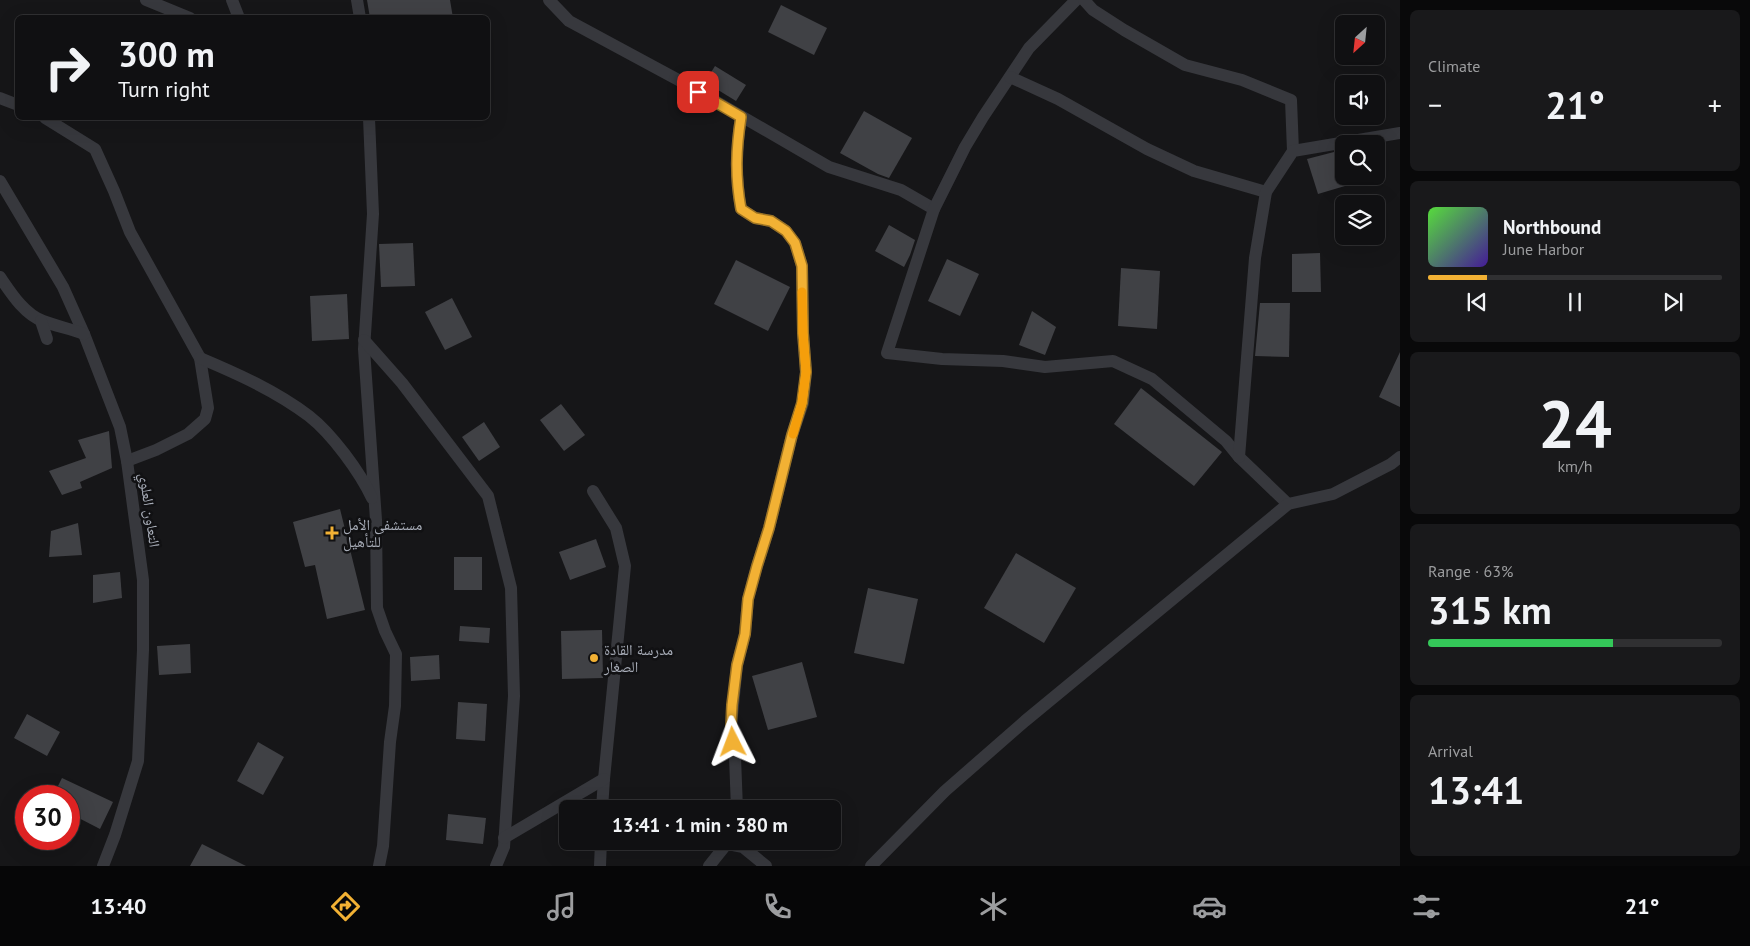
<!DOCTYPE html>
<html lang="en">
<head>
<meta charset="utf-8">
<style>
  body { margin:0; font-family:"PT Sans","Noto Naskh Arabic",sans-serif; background:#19191b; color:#f1f3f6; height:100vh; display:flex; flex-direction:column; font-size:19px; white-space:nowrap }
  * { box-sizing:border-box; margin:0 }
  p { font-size:16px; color:#9c9d9f }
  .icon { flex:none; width:28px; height:28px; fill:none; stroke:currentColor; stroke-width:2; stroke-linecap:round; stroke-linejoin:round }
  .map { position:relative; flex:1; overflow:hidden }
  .details { display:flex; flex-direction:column; gap:10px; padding:10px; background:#09090a; width:350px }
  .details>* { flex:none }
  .hud { position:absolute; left:15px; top:15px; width:475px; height:105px; border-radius:8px; box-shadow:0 5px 20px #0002,0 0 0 1px #303032; background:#101012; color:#f1f3f6; overflow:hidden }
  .needle { width:32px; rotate:207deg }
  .controls { position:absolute; left:1335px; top:15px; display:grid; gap:10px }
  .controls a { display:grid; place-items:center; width:50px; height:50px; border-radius:8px; background:#101012; box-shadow:0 5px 20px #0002,0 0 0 1px #303032; font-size:25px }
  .speed { position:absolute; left:15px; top:785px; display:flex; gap:10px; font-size:25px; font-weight:700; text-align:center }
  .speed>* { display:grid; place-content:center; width:65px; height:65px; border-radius:50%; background:#101012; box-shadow:0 5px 20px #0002,0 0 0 1px #303032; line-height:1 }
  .speed .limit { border:8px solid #d22; background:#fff; color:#111 }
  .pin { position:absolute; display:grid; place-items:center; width:42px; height:42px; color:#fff; margin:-21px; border-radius:10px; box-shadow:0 2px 8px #0006 }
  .me { position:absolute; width:55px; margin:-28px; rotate:357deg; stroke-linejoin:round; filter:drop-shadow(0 0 4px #0008) }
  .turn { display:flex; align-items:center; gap:18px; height:105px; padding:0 20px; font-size:22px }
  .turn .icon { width:65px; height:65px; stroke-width:2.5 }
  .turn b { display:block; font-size:35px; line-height:42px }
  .big { font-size:38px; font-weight:800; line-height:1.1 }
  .details .tile { flex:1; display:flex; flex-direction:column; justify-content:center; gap:8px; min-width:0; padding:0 18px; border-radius:8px; background:#19191b }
  .details .dial { align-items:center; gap:0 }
  .dial b { font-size:65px; line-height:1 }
  .song { display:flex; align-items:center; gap:15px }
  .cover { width:60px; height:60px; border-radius:8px; background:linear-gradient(135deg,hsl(110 70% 55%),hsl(260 70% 35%)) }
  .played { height:5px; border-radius:2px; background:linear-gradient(90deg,#f2b134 20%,#303032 20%) }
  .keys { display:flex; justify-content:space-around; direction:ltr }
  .heat { display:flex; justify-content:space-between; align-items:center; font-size:28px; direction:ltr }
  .charge { height:8px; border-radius:4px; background:linear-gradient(90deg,#34c759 63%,#303032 0) }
  .trip { position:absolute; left:559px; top:800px; width:282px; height:50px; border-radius:8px; background:#101012; box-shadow:0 5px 20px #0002,0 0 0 1px #303032; font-weight:800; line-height:50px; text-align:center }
  .dock { display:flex; height:80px; justify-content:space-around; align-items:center; background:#060607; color:#9c9d9f }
  .dock .icon { width:35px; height:35px }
  .dock .selected { color:#f2b134 }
  .dock b { font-size:22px; color:#f1f3f6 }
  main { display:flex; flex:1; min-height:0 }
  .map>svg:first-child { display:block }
  .building { fill:#404145 }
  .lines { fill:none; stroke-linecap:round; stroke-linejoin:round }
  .street { stroke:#37383d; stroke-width:12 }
  .route-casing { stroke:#9d7322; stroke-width:12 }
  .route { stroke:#f2b134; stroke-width:9 }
  .slow { stroke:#f59e0b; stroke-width:9 }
  .poi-dot { fill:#f2b134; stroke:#111113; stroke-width:2 }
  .labels { text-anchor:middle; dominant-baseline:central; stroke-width:5; stroke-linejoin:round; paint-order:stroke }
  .street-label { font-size:15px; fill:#a8adb8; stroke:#111113 }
  .poi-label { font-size:15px; fill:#a8adb8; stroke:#111113; text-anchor:start }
</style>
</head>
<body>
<main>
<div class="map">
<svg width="1400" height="866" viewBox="0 0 1400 866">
  <rect width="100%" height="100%" fill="#161618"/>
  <g class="building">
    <path d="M367 0H450L453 18H370Z"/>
    <path d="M781 5 827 28 814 55 768 32Z"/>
    <path d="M715 66 746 85 736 101 705 82Z"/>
    <path d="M864 111 912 138 889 178 878 174 840 153Z"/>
    <path d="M1334 152 1345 186 1318 194 1307 159Z"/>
    <path d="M889 225 915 240 910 255 904 267 875 251Z"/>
    <path d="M413 243 415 286 381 287 379 244Z"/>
    <path d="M1320 253 1321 292H1292V254Z"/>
    <path d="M947 259 979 274 960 316 928 301Z"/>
    <path d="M736 260 790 287 768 331 714 304Z"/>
    <path d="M1121 268 1160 271 1157 329 1118 326Z"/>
    <path d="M347 294 349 339 312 341 310 296Z"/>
    <path d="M452 298 472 337 445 350 425 312Z"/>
    <path d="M1260 303H1290L1289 357 1255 356Z"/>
    <path d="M1032 311 1056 327 1045 355 1019 345Z"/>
    <path d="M1400 352V407L1379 397Z"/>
    <path d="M1141 388 1222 452 1194 486 1114 424Z"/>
    <path d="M561 404 585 435 564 451 540 420Z"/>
    <path d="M484 422 500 447 479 461 462 437Z"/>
    <path d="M109 431 112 468 80 482 82 488 62 495 49 471 86 458 78 440Z"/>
    <path d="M340 509 365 610 327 619 315 565 305 567 293 522Z"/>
    <path d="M78 523 82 555 49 557 51 531Z"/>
    <path d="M596 539 606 567 570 580 559 552Z"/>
    <path d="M1016 553 1076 588 1044 643 984 608Z"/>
    <rect x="454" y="557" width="28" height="33"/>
    <path d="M120 572 122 598 93 603V575Z"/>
    <path d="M868 588 918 599 904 664 854 653Z"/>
    <path d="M460 626 490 628 489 643 459 641Z"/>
    <path d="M602 630 603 678 562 679 561 631Z"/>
    <path d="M190 644 191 673 159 675 157 646Z"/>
    <path d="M439 655 440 679 411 681 410 657Z"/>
    <path d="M802 662 817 717 768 730 752 676Z"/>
    <path d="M458 702 487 704 485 741 456 739Z"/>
    <path d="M27 714 60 732 47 756 14 738Z"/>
    <path d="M258 742 284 757 263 795 237 781Z"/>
    <path d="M62 778 113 802 100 829 69 813V796H53Z"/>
    <path d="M448 814 486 818 483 844 446 840Z"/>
    <path d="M202 844 246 866H190Z"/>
  </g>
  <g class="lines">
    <g class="street">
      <path d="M146 0 190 18"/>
      <path d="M232 0 239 18"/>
      <path d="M357 0 360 18"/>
      <path d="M549 0 569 21 684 83 829 167 901 190 934 209"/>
      <path d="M1076 0 1029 48 983 117 965 147 934 209 887 353 942 359 1003 361 1045 367 1113 361 1152 379 1226 441 1239 457 1288 504"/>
      <path d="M1084 0 1093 10 1124 30 1185 65 1242 80 1291 100 1293 151"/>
      <path d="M1010 77 1058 99 1147 149 1194 171 1266 192"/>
      <path d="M0 98 18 105"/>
      <path d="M45 118 95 149 114 191 130 232 200 358 208 408 205 419 188 434 156 450 127 461"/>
      <path d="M369 118 373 214 364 349 376 520 377 608 385 631 396 654 395 706 390 742 383 846 379 866"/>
      <path d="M0 181 63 287 84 334 120 427 127 461 143 580V650L138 761 115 835 103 866"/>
      <path d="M0 277C11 293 24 314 43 321 56 326 71 329 84 334"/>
      <path d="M41 321 47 339"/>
      <path d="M364 340 402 383 488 496 511 588 514 696 504 847 496 866"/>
      <path d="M200 358C238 374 276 391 309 416 332 434 360 472 372 498"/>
      <path d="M1239 457 1255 258 1266 192 1293 151 1400 133"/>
      <path d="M593 491 616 528 625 566 604 779 602 809"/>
      <path d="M737 809 735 757 731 726 737 665 745 634 748 599 757 566 769 528 792 435 803 403 806 372 803 333 802 266 795 243 786 231 771 221 755 218 741 209C735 176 736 149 741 117"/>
      <path d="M504 838 604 779"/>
      <path d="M728 844 743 847 766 866"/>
      <path d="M600 866 601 841"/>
      <path d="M709 866 729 841"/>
      <path d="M871 866 945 791 1025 721 1288 504 1333 494 1391 464 1400 457"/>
    </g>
  </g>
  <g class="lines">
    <g class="route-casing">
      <path id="route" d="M698 92 741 117C736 149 735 176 741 209L755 218 771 221 786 231 795 243 802 266 803 333 806 372 802 403 792 435 769 528 757 566 748 599 745 634 737 665 732 705 731 726 733 742"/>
    </g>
    <use href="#route" class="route"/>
    <path class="slow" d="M793 434 802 403 806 372 803 333 802 292"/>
  </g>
  <g class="poi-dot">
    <path d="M329.5 525.5h5v5h5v5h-5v5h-5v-5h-5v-5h5z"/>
    <circle cx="594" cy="658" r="5"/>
  </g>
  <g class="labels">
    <g class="street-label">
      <text transform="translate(150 510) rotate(82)">التعاون العلوي</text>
    </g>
    <g class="poi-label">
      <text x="343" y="524">مستشفى الأمل<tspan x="343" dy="17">للتأهيل</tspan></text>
      <text x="604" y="649">مدرسة القادة<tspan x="604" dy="17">الصغار</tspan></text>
    </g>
  </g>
</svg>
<div class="controls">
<a><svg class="needle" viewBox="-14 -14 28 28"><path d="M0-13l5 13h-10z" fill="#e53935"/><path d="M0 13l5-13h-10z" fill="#9c9d9f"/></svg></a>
<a><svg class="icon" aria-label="sound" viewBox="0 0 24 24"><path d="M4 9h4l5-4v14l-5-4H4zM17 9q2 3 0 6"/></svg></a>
<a><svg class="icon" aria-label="search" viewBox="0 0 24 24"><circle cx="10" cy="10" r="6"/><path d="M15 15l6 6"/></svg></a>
<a><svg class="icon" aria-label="layers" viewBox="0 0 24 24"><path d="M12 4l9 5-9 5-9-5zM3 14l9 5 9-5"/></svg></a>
</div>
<div class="speed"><div class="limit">30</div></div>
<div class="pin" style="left:698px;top:92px;background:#d93025"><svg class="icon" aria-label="arrive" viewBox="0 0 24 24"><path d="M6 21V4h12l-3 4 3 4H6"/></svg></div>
<svg class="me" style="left:733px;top:742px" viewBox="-20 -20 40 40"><path d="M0-17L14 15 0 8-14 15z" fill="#f2b134" stroke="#fff" stroke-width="4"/></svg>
<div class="trip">13:41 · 1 min · 380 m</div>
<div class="hud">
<div class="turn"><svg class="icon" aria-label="right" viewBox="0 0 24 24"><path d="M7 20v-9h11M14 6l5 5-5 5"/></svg><div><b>300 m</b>Turn right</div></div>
</div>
</div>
<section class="details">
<div class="tile"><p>Climate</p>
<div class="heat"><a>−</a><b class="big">21°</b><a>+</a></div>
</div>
<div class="tile">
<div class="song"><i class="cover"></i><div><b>Northbound</b><p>June Harbor</p></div></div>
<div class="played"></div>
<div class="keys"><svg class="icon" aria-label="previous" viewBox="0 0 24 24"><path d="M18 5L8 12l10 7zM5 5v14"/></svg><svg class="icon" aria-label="pause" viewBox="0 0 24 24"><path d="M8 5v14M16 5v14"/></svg><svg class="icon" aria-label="next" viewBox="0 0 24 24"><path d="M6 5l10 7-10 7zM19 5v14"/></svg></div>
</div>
<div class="tile dial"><b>24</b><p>km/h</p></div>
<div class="tile"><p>Range · 63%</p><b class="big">315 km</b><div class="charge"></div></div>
<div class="tile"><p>Arrival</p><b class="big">13:41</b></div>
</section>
</main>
<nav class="dock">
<b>13:40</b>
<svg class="icon selected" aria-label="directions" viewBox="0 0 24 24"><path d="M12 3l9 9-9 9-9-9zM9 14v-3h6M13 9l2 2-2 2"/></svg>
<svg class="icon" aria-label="music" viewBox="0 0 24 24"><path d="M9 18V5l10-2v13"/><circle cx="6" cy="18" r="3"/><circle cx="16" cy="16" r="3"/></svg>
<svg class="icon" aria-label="phone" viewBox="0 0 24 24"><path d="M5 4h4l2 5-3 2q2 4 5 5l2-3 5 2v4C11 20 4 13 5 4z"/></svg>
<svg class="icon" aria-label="climate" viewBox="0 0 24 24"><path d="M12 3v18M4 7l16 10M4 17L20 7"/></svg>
<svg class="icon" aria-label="car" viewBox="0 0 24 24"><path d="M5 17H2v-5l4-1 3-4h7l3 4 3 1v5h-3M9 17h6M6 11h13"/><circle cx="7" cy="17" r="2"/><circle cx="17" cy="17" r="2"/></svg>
<svg class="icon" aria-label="filters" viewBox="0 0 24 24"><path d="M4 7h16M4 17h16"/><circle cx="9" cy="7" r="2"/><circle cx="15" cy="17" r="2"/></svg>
<b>21°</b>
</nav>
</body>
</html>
